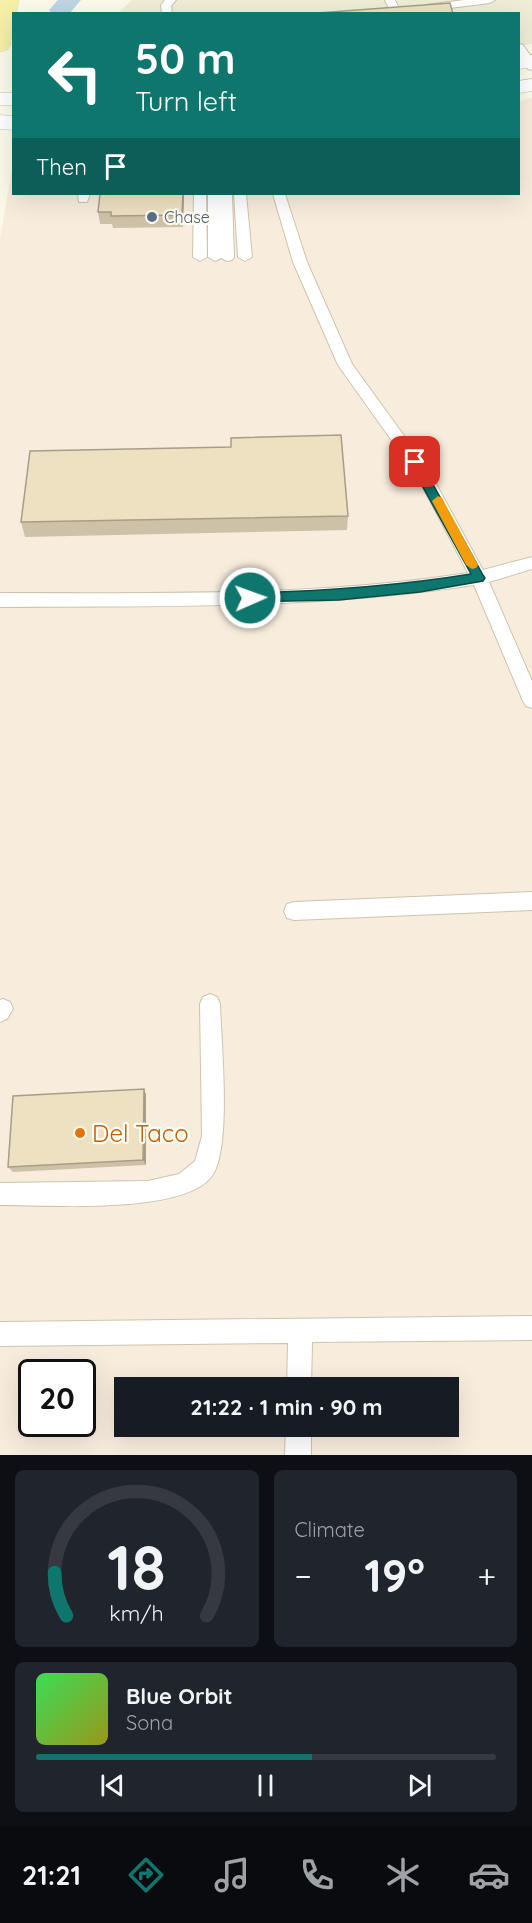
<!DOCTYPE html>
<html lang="en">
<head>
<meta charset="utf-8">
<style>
  body { margin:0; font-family:Quicksand,sans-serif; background:#20242c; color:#f1f3f6; height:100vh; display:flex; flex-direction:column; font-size:22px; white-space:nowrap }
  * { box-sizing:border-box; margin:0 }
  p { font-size:20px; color:#9ea1a6 }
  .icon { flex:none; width:33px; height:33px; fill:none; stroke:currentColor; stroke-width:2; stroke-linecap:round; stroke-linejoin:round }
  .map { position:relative; height:1455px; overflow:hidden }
  .side { display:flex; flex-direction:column; gap:15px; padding:15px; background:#0d0f14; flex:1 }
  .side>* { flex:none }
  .banner { position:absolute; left:12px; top:12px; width:508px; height:183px; border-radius:0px; box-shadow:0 6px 24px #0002; background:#0f766e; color:#fff; overflow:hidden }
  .speed { position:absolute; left:18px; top:1359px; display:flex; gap:12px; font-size:30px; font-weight:700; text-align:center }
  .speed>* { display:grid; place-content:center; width:78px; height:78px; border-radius:50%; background:#171b24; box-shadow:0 6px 24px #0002; line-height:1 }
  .speed .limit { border:3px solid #111; border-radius:9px; background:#fff; color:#111 }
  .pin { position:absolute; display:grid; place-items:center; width:51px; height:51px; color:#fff; margin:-26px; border-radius:12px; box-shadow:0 3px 9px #0006 }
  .me { position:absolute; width:66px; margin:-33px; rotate:88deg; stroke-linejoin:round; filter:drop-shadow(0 0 4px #0008) }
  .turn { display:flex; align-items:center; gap:21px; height:126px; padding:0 24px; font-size:27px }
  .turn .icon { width:78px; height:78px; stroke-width:2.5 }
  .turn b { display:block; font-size:42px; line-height:51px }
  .then { display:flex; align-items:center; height:57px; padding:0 24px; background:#0003; gap:12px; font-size:22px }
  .big { font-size:45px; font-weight:700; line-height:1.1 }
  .side .widget { flex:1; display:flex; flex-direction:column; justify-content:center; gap:9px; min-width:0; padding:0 21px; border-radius:9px; background:#20242c }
  .side .dial { align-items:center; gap:0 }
  .dial svg { height:156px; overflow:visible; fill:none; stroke:#363941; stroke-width:7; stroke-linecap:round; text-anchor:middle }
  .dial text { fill:#f1f3f6; stroke:none }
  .song { display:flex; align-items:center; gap:18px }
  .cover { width:72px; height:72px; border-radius:9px; background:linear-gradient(135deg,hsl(130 70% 55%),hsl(60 70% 35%)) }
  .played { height:6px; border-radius:3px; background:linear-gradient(90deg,#0f766e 60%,#363941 60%) }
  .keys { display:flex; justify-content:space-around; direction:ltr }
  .heat { display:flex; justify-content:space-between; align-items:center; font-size:33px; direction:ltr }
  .side .tiles { flex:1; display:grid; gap:15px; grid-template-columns:1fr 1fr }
  .widget:last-child { grid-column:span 2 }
  .trip { position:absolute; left:114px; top:1377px; width:345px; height:60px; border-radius:0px; background:#171b24; box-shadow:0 6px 24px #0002; font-weight:700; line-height:60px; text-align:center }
  .dock { display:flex; height:96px; justify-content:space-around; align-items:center; background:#090b0e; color:#9ea1a6 }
  .dock .icon { width:42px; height:42px }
  .dock .current { color:#0f766e }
  .dock b { font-size:27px; color:#f1f3f6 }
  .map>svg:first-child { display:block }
  .residential { fill:#f0edd7 }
  .commercial { fill:#f8eddd; fill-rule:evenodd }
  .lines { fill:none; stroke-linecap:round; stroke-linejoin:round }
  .canal { fill:#c0d5e5; fill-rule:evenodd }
  .lane-casing { stroke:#ccc4ae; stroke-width:2 }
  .secondary-casing { stroke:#cdc3aa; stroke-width:1 }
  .primary-casing { stroke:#dcd8d1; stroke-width:1 }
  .lane { fill:#fff; fill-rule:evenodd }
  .secondary { fill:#fff; fill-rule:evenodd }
  .primary { fill:#f6f0a8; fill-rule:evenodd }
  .wall { fill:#cdc2a7 }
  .shaded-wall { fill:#a79e88 }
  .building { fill:#eee1c2; stroke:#a79e88; stroke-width:1.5 }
  .route { fill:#0f766e; stroke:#0a4d48; stroke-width:1.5 }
  .slow { fill:#f59e0b }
  .service-dot { fill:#5c6f8a; stroke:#fefdf2; stroke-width:2 }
  .food-dot { fill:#e8710a; stroke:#fefdf2; stroke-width:2 }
  .labels { text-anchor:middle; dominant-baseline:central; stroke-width:4.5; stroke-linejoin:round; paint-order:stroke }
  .far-service-label { font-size:16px; fill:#4e5e75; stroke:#fefdf2; text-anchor:start }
  .near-food-label { font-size:24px; fill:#c56008; stroke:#fefdf2; text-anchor:start }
</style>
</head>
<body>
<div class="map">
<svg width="532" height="1455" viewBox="0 0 532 1455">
  <rect width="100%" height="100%" fill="#fcfaeb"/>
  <path class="residential" d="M132 0H532V44L519 46V14H117Z"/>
  <path class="commercial" d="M532 98V1455H0V239L13 163 14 194H519V101ZM32 1372H82V1424H32ZM124 1388H448V1426H124Z"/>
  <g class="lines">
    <path class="canal" d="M58 0H81L69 14H52L49 10Z"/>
    <g class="lane-casing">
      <g id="lane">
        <path d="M165 0H176L171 6 172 14H162L161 5Z"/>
        <path d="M385 0H395L400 11 399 13H391Z"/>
        <path d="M464 0H495L490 3 426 11 421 8 426 5Z"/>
        <path d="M519 44 523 45 532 58V70L528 69 519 56Z"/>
        <path d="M78 194H90L87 202H79Z"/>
        <path d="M194 194H206L207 257 200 261 193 257Z"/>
        <path d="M208 194H232L234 257 232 260 227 261 221 258 215 261 208 257Z"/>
        <path d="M234 194H246L252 257 245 261 238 257Z"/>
        <path d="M273 194H285L307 262 352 364 428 469 483 570 532 557V569L489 582 532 681V708L526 706 523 701 474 585C317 609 158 606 0 607V593C156 593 313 597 468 573L417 476 338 365 293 262Z"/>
        <path d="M532 892V910L294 920 287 918 284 911 287 904 294 902Z"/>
        <path d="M210 994 217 997 220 1004C221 1040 232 1149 212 1176 184 1215 47 1205 0 1205V1183L148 1181 179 1174 195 1161 202 1136 200 1004 203 997Z"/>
        <path d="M3 999 10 1002 13 1009 7 1019 0 1022V1000Z"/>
        <path d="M532 1316V1340L312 1342 311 1388H287L288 1343 0 1346V1322Z"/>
        <path d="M286 1426H311V1455H285Z"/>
      </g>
    </g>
    <g class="secondary-casing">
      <g id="secondary">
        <path d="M532 55V67L519 69V57Z"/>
        <path d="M532 79V91L519 93V81Z"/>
        <rect x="0" y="93" width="14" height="12"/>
        <path d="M0 115 14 116V130L0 129Z"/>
      </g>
    </g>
    <g class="primary-casing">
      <path id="primary" d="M0 0H19L16 14H14L10 46 7 50 0 52Z"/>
    </g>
    <use href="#lane" class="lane"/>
    <use href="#secondary" class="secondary"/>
    <use href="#primary" class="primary"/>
  </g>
  <g class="wall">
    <path d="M100 194H184L183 227 113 228 112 224H100L98 212Z"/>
    <path d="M348 516 347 530 25 537 21 522Z"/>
    <path d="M144 1089 146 1095V1165L13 1172 8 1167Z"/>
  </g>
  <g class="shaded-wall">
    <path d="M183 194H184L183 227 182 215Z"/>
    <path d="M144 1089 146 1095V1165L143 1160Z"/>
  </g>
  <g class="building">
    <path d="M450 3 453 14H304Z"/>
    <path d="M100 194H183L182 215 111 216V212H98Z"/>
    <path d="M341 435 348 516 21 522 30 451 231 447V438Z"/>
    <path d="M144 1089 143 1160 8 1167 13 1096Z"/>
  </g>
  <path class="route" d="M415 457 419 459 483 575 485 578 483 581 420 592 339 600 246 602 244 598 250 593C324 591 397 586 471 574L409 462Z"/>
  <path class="slow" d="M438 496 442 498 478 565 476 568 472 569 466 565 432 501Z"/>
  <circle class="service-dot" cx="152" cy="217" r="6"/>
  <circle class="food-dot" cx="80" cy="1133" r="6"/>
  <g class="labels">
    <g class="far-service-label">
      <text x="164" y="217">Chase</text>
    </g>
    <g class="near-food-label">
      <text x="92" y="1133">Del Taco</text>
    </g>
  </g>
</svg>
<div class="speed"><div class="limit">20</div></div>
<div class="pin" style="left:415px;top:462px;background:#d93025"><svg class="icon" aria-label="arrive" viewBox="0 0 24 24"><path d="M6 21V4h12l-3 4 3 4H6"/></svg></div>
<svg class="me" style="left:250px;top:598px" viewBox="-20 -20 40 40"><circle r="17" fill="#0f766e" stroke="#fff" stroke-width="3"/><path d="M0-11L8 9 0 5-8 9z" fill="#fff"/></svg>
<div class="trip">21:22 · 1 min · 90 m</div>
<div class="banner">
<div class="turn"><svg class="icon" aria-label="left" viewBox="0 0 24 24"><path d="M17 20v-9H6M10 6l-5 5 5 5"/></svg><div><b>50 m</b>Turn left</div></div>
<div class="then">Then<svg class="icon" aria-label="arrive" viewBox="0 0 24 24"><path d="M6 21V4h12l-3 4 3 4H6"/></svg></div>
</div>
</div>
<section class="side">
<div class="tiles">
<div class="widget dial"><svg viewBox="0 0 100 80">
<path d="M14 69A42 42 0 1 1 86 69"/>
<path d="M14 69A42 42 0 0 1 8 47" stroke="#0f766e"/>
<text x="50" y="56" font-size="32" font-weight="700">18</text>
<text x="50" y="72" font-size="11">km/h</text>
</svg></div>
<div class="widget"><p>Climate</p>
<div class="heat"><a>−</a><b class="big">19°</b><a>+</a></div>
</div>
<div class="widget">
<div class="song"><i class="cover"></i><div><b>Blue Orbit</b><p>Sona</p></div></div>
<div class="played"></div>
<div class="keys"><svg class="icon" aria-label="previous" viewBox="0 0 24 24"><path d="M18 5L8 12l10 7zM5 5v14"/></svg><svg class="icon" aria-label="pause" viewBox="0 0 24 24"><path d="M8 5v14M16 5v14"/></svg><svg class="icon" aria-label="next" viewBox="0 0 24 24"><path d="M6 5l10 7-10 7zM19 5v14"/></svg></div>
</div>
</div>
</section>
<nav class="dock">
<b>21:21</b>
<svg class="icon current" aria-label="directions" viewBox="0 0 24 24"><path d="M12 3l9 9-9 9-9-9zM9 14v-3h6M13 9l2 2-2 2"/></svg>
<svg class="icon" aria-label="music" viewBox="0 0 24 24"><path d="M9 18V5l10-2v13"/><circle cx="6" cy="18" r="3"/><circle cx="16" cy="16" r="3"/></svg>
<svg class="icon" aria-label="phone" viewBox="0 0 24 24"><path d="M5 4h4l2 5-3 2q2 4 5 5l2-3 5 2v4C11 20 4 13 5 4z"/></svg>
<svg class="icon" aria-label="climate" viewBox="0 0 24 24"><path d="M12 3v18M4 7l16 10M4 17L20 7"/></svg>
<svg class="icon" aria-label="car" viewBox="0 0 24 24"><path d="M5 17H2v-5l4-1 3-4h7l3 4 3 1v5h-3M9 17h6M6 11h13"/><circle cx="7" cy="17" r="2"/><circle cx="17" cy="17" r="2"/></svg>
</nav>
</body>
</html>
